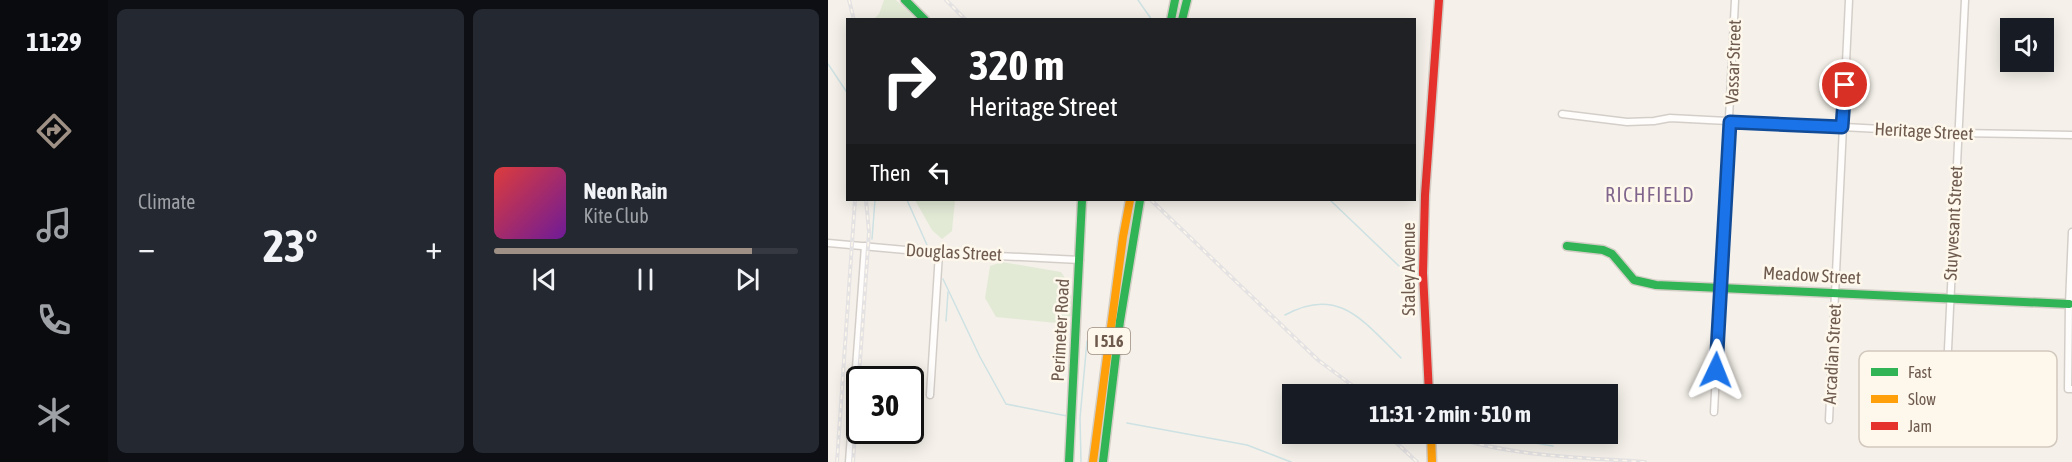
<!DOCTYPE html>
<html lang="en">
<head>
<meta charset="utf-8">
<style>
  body { margin:0; font-family:"Asap Condensed",sans-serif; background:#242831; color:#f1f3f6; height:100vh; display:flex; flex-direction:column; font-size:22px; white-space:nowrap }
  * { box-sizing:border-box; margin:0 }
  p { font-size:20px; color:#9ea1a6 }
  .icon { flex:none; width:33px; height:33px; fill:none; stroke:currentColor; stroke-width:2; stroke-linecap:round; stroke-linejoin:round }
  .map { position:relative; flex:1; overflow:hidden }
  .details { display:flex; flex-direction:column; gap:9px; padding:9px; background:#0d0f14; width:720px }
  .details>* { flex:none }
  .hud { position:absolute; left:18px; top:18px; width:570px; height:183px; border-radius:0px; box-shadow:0 3px 15px #0003; background:#202124; color:#fff; overflow:hidden }
  .controls { position:absolute; left:1172px; top:18px; display:grid; gap:12px }
  .controls a { display:grid; place-items:center; width:54px; height:54px; border-radius:0px; background:#171b24; box-shadow:0 3px 15px #0003; font-size:30px }
  .speed { position:absolute; left:18px; top:366px; display:flex; gap:12px; font-size:30px; font-weight:700; text-align:center }
  .speed>* { display:grid; place-content:center; width:78px; height:78px; border-radius:50%; background:#171b24; box-shadow:0 3px 15px #0003; line-height:1 }
  .speed .limit { border:3px solid #111; border-radius:9px; background:#fff; color:#111 }
  .pin { position:absolute; display:grid; place-items:center; width:51px; height:51px; color:#fff; margin:-26px; border:3px solid #fff; border-radius:50%; box-shadow:0 2px 6px #0007 }
  .me { position:absolute; width:66px; margin:-33px; rotate:2deg; stroke-linejoin:round; filter:drop-shadow(0 0 4px #0008) }
  .turn { display:flex; align-items:center; gap:21px; height:126px; padding:0 24px; font-size:27px }
  .turn .icon { width:78px; height:78px; stroke-width:2.5 }
  .turn b { display:block; font-size:42px; line-height:51px }
  .then { display:flex; align-items:center; height:57px; padding:0 24px; background:#0003; gap:12px; font-size:22px }
  .big { font-size:45px; font-weight:700; line-height:1.1 }
  .details .widget { flex:1; display:flex; flex-direction:column; justify-content:center; gap:9px; min-width:0; padding:0 21px; border-radius:9px; background:#242831 }
  .song { display:flex; align-items:center; gap:18px }
  .cover { width:72px; height:72px; border-radius:9px; background:linear-gradient(135deg,hsl(0 70% 55%),hsl(280 70% 35%)) }
  .played { height:6px; border-radius:3px; background:linear-gradient(90deg,#9e9085 85%,#363941 85%) }
  .keys { display:flex; justify-content:space-around; direction:ltr }
  .heat { display:flex; justify-content:space-between; align-items:center; font-size:33px; direction:ltr }
  .details .tiles { flex:1; display:grid; gap:9px; grid-template-columns:repeat(2,1fr) }
  .trip { position:absolute; left:454px; top:384px; width:336px; height:60px; border-radius:0px; background:#171b24; box-shadow:0 3px 15px #0003; font-weight:700; line-height:60px; text-align:center }
  main { display:flex; flex:1; min-height:0 }
  .tab-bar { display:flex; flex-direction:column; width:108px; justify-content:space-around; align-items:center; background:#090b0e; color:#9ea1a6 }
  .tab-bar .icon { width:42px; height:42px }
  .tab-bar .current { color:#9e9085 }
  .tab-bar b { font-size:27px; color:#f1f3f6 }
  .map>svg:first-child { display:block }
  .green { fill:#e2ead6 }
  .lines { fill:none; stroke-linecap:round; stroke-linejoin:round }
  .stream { stroke:#cee1e3; stroke-width:1.5 }
  .street-casing { stroke:#d4cec9; stroke-width:9 }
  .fast-casing { stroke:#d4cec6; stroke-width:11 }
  .slow-casing { stroke:#d4cec6; stroke-width:11 }
  .jam-casing { stroke:#d4cec6; stroke-width:11 }
  .street { stroke:#fefdfc; stroke-width:6 }
  .fast { stroke:#30b455; stroke-width:8 }
  .slow { stroke:#ff9f0a; stroke-width:8 }
  .jam { stroke:#e5322d; stroke-width:8 }
  .rail-casing { stroke:#e4e2e3; stroke-width:4 }
  .rail { stroke:#fdf7ec; stroke-width:1.5; stroke-dasharray:4.5; stroke-linecap:butt }
  .route-casing { stroke:#114b97; stroke-width:15 }
  .route { stroke:#1a73e8; stroke-width:10 }
  .labels { text-anchor:middle; dominant-baseline:central; stroke-width:5; stroke-linejoin:round; paint-order:stroke }
  .shield { fill:#fdf7ec; stroke:#9a8a7d; stroke-width:1.5 }
  .shield-label { font-size:16px; font-weight:bold; fill:#6f5b4e }
  .street-label { font-size:18px; fill:#6f5b4e; stroke:#fdf7ec }
  .neighbourhood-label { font-size:20px; letter-spacing:1.5px; fill:#80668c; stroke:#fdf7ec }
  .key { fill:#fdf7ec; stroke:#d2c8bd; stroke-width:1.5 }
  .key-label { font-size:16px; fill:#6f5b4e }
</style>
</head>
<body>
<main>
<nav class="tab-bar">
<b>11:29</b>
<svg class="icon current" aria-label="directions" viewBox="0 0 24 24"><path d="M12 3l9 9-9 9-9-9zM9 14v-3h6M13 9l2 2-2 2"/></svg>
<svg class="icon" aria-label="music" viewBox="0 0 24 24"><path d="M9 18V5l10-2v13"/><circle cx="6" cy="18" r="3"/><circle cx="16" cy="16" r="3"/></svg>
<svg class="icon" aria-label="phone" viewBox="0 0 24 24"><path d="M5 4h4l2 5-3 2q2 4 5 5l2-3 5 2v4C11 20 4 13 5 4z"/></svg>
<svg class="icon" aria-label="climate" viewBox="0 0 24 24"><path d="M12 3v18M4 7l16 10M4 17L20 7"/></svg>
</nav>
<section class="details">
<div class="tiles">
<div class="widget"><p>Climate</p>
<div class="heat"><a>−</a><b class="big">23°</b><a>+</a></div>
</div>
<div class="widget">
<div class="song"><i class="cover"></i><div><b>Neon Rain</b><p>Kite Club</p></div></div>
<div class="played"></div>
<div class="keys"><svg class="icon" aria-label="previous" viewBox="0 0 24 24"><path d="M18 5L8 12l10 7zM5 5v14"/></svg><svg class="icon" aria-label="pause" viewBox="0 0 24 24"><path d="M8 5v14M16 5v14"/></svg><svg class="icon" aria-label="next" viewBox="0 0 24 24"><path d="M6 5l10 7-10 7zM19 5v14"/></svg></div>
</div>
</div>
</section>
<div class="map">
<svg width="1244" height="462" viewBox="0 0 1244 462">
  <rect width="100%" height="100%" fill="#f5f1ea"/>
  <g class="green">
    <path d="M56 0H68L88 19H46L51 14Z"/>
    <path d="M87 200H127L124 231 114 239 104 230Z"/>
    <path d="M174 262 233 272C243 285 246 299 243 316L228 323 168 317 157 298 162 266Z"/>
  </g>
  <g class="lines">
    <g class="stream">
      <path d="M310 0 324 20"/>
      <path d="M0 64 20 94"/>
      <path d="M79 200 99 245"/>
      <path d="M502 200 571 266"/>
      <path d="M44 239 47 200"/>
      <path d="M115 279 152 357 178 404 239 416"/>
      <path d="M457 315C511 285 536 322 573 358"/>
      <path d="M118 321 120 292"/>
      <path d="M299 423 419 445 463 462"/>
      <path d="M668 434 683 439 725 446"/>
      <path d="M253 462 252 418 259 341"/>
    </g>
    <g class="street-casing">
      <g id="street">
        <path d="M734 114 799 122 826 121 842 118 1130 133 1244 135"/>
        <path d="M1244 232 1241 304 1240 389H1244"/>
        <path d="M0 243 111 253 252 260"/>
        <path d="M102 395 111 253"/>
        <path d="M1117 411 1137 0"/>
        <path d="M886 412 907 0"/>
        <path d="M1001 420 1021 0"/>
        <path d="M21 462 37 246"/>
      </g>
    </g>
    <g class="fast-casing">
      <g id="fast">
        <path d="M77 0 97 20"/>
        <path d="M343 20 347 0"/>
        <path d="M354 20 359 0"/>
        <path d="M739 246 775 250 784 254 806 280 828 285 1241 304"/>
        <path d="M241 462 254 200"/>
        <path d="M275 462 292 321 312 200"/>
      </g>
    </g>
    <g class="slow-casing">
      <g id="slow">
        <path d="M603 434 604 462"/>
        <path d="M265 462 295 237 302 200"/>
      </g>
    </g>
    <g class="jam-casing">
      <path id="jam" d="M601 394 595 273 597 195 611 0"/>
    </g>
    <use href="#street" class="street"/>
    <use href="#fast" class="fast"/>
    <use href="#slow" class="slow"/>
    <use href="#jam" class="jam"/>
    <g class="rail-casing">
      <g id="rail">
        <path d="M21 0 26 20"/>
        <path d="M118 0 138 20"/>
        <path d="M323 200 490 360 536 394"/>
        <path d="M559 434 589 462"/>
        <path d="M617 434C681 457 750 457 817 462"/>
        <path d="M9 462 27 200"/>
        <path d="M25 462 41 232 38 200"/>
      </g>
    </g>
    <use href="#rail" class="rail"/>
  </g>
  <g class="lines">
    <g class="route-casing">
      <path id="route" d="M888 370 902 122 1014 127 1017 85"/>
    </g>
    <use href="#route" class="route"/>
  </g>
  <g class="labels">
    <rect class="shield" x="260" y="328" width="42" height="26" rx="4.5"/>
    <g class="shield-label">
      <text x="281" y="341">I 516</text>
    </g>
    <g class="street-label">
      <text transform="translate(905 62) rotate(-88)">Vassar Street</text>
      <text transform="translate(1096 131) rotate(3)">Heritage Street</text>
      <text transform="translate(1125 223) rotate(-87)">Stuyvesant Street</text>
      <text transform="translate(126 252) rotate(3)">Douglas Street</text>
      <text transform="translate(580 269) rotate(-90)">Staley Avenue</text>
      <text transform="translate(984 275) rotate(3)">Meadow Street</text>
      <text transform="translate(232 330) rotate(-87)">Perimeter Road</text>
      <text transform="translate(1004 354) rotate(-87)">Arcadian Street</text>
    </g>
    <g class="neighbourhood-label">
      <text x="822" y="194">RICHFIELD</text>
    </g>
  </g>
  <rect x="1031" y="351" width="198" height="96" rx="9" class="key"/>
  <rect x="1043" y="368" width="27" height="8" fill="#30b455"/>
  <rect x="1043" y="395" width="27" height="8" fill="#ff9f0a"/>
  <rect x="1043" y="422" width="27" height="8" fill="#e5322d"/>
  <g class="key-label">
    <text x="1080" y="378">Fast</text>
    <text x="1080" y="405">Slow</text>
    <text x="1080" y="432">Jam</text>
  </g>
</svg>
<div class="controls">
<a><svg class="icon" aria-label="sound" viewBox="0 0 24 24"><path d="M4 9h4l5-4v14l-5-4H4zM17 9q2 3 0 6"/></svg></a>
</div>
<div class="speed"><div class="limit">30</div></div>
<div class="pin" style="left:1017px;top:85px;background:#d93025"><svg class="icon" aria-label="arrive" viewBox="0 0 24 24"><path d="M6 21V4h12l-3 4 3 4H6"/></svg></div>
<svg class="me" style="left:888px;top:370px" viewBox="-20 -20 40 40"><path d="M0-17L14 15 0 8-14 15z" fill="#1a73e8" stroke="#fff" stroke-width="4"/></svg>
<div class="trip">11:31 · 2 min · 510 m</div>
<div class="hud">
<div class="turn"><svg class="icon" aria-label="right" viewBox="0 0 24 24"><path d="M7 20v-9h11M14 6l5 5-5 5"/></svg><div><b>320 m</b>Heritage Street</div></div>
<div class="then">Then<svg class="icon" aria-label="left" viewBox="0 0 24 24"><path d="M17 20v-9H6M10 6l-5 5 5 5"/></svg></div>
</div>
</div>
</main>
</body>
</html>
